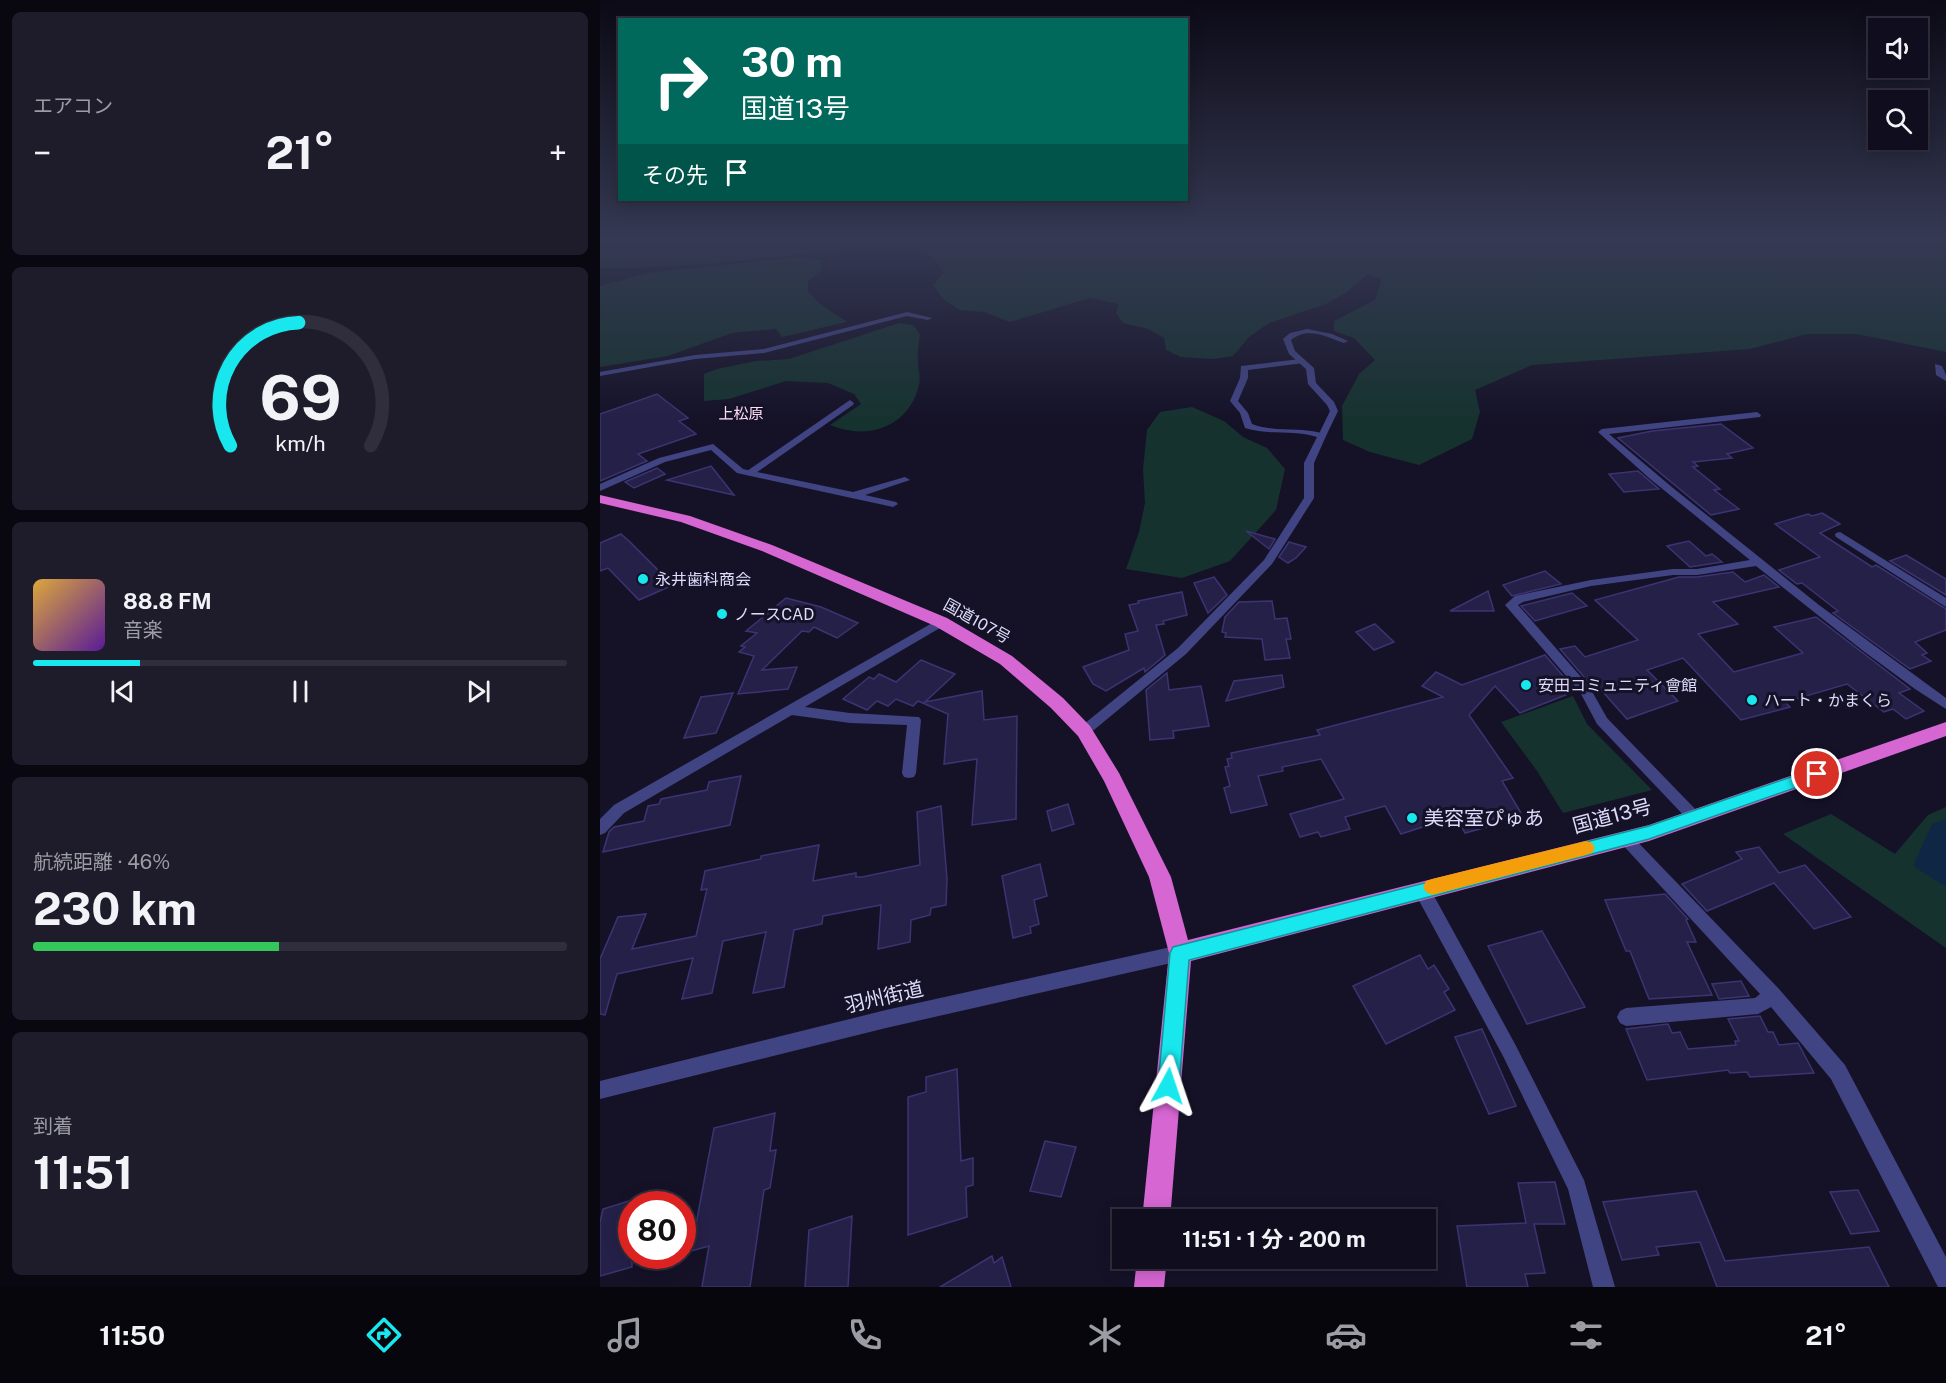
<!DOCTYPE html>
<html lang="ja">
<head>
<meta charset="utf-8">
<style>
  body { margin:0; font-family:"Public Sans","Noto Sans JP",sans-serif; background:#1e1c2b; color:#f1f3f6; height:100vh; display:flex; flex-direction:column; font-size:22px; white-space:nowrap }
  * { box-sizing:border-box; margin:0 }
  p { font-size:20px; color:#9c9ca4 }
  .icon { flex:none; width:33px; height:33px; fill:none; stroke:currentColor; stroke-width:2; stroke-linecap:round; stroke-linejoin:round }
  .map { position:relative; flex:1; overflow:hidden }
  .side { display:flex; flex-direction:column; gap:12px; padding:12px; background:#090810; width:600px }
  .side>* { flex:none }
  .banner { position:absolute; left:18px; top:18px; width:570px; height:183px; border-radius:0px; box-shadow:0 3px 15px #0003,0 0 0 2px #302e3c; background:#00695c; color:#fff; overflow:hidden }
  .buttons { position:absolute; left:1268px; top:18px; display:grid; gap:12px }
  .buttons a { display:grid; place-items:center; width:60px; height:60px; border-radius:0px; background:#100e1e; box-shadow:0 3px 15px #0003,0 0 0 2px #302e3c; font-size:30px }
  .speed { position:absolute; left:18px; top:1191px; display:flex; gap:12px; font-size:30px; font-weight:700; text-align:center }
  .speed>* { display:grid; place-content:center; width:78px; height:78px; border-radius:50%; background:#100e1e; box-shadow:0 3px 15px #0003,0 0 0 2px #302e3c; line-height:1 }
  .speed .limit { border:9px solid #d22; background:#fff; color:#111 }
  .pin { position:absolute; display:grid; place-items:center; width:51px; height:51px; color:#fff; margin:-26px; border:3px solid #fff; border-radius:50%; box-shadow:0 2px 6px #0007 }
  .me { position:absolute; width:66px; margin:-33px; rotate:5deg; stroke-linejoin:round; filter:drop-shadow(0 0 4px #0008) }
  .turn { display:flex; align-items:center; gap:21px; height:126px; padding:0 24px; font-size:27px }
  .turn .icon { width:78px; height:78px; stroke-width:2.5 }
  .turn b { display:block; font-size:42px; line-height:51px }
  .then { display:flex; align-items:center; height:57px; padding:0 24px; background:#0003; gap:12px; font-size:22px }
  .big { font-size:45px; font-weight:700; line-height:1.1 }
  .side .widget { flex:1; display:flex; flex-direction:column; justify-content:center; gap:9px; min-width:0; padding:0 21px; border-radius:9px; background:#1e1c2b }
  .side .dial { align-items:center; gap:0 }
  .dial svg { height:156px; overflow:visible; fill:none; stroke:#302e3c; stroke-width:7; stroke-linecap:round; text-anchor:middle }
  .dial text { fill:#f1f3f6; stroke:none }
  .song { display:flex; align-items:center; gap:18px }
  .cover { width:72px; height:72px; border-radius:9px; background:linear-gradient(135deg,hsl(40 70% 55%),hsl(270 70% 35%)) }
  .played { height:6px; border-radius:3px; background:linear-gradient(90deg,#18e7ed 20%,#302e3c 20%) }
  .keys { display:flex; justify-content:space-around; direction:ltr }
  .heat { display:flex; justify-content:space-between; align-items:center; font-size:33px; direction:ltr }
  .charge { height:9px; border-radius:4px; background:linear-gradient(90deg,#34c759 46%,#302e3c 0) }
  .trip { position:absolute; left:512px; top:1209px; width:324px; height:60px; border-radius:0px; background:#100e1e; box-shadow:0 3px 15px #0003,0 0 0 2px #302e3c; font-weight:700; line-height:60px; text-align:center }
  .tab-bar { display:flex; height:96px; justify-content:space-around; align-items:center; background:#06060c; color:#9c9ca4 }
  .tab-bar .icon { width:42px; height:42px }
  .tab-bar .current { color:#18e7ed }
  .tab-bar b { font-size:27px; color:#f1f3f6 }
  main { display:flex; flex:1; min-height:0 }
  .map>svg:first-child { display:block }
  .green { fill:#16322f }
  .water { fill:#0f2644 }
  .building { fill:#252048; stroke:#3c3472; stroke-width:1.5 }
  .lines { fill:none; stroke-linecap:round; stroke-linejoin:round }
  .service { fill:#414483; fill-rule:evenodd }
  .minor { fill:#414483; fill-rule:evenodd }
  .tertiary { fill:#414483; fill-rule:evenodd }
  .trunk { fill:#d566d2; fill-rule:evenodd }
  .route { fill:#18e7ed; stroke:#10969a; stroke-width:1.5 }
  .slow { fill:#f59e0b }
  .poi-dot { fill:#18e7ed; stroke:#151228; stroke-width:2 }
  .labels { text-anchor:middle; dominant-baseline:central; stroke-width:6; stroke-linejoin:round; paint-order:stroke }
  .far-neighbourhood-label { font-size:15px; fill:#fcdef4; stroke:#151228 }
  .poi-label { font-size:16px; fill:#dedcfc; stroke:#151228; text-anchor:start }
  .street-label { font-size:16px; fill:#dedcfc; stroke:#151228 }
  .near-street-label { font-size:20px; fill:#dedcfc; stroke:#151228 }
  .near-poi-label { font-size:20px; fill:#dedcfc; stroke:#151228; text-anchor:start }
</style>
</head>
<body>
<main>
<section class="side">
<div class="widget"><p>エアコン</p>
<div class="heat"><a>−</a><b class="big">21°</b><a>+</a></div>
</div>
<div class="widget dial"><svg viewBox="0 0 100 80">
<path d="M14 69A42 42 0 1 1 86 69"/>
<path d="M14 69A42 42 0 0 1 49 6" stroke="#18e7ed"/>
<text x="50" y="56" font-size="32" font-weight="700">69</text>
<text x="50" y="72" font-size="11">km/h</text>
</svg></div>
<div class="widget">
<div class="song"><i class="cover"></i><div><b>88.8 FM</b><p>音楽</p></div></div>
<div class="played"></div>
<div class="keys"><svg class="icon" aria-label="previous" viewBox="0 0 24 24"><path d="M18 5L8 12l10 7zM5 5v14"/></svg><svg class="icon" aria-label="pause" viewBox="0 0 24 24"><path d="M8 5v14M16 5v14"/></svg><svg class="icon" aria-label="next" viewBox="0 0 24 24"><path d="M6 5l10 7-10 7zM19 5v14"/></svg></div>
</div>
<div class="widget"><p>航続距離 · 46%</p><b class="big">230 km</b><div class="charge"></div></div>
<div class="widget"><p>到着</p><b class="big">11:51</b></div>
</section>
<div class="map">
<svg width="1346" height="1287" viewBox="0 0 1346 1287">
  <rect width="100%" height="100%" fill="#151228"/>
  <g class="green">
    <path d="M0 239H1346V352L1257 334H1207L1150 349 932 365 875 390 880 412 872 439 819 465 770 452 743 440 742 406 759 374 775 360 754 338 734 331V321L775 300 782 279 768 274 747 292 726 304 669 323 649 337 633 356 614 359 581 357 566 350 564 338 548 329 523 323 516 313 519 304 490 298 410 322 384 312 360 310 344 300 333 285 344 273C328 248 316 244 288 244 192 255 97 269 0 268Z"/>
    <path d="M197 257 221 260 222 270 208 281V291L220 304 247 322 182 337 176 329 132 333 68 356 0 367V286L48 273Z"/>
    <path d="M299 323 313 325 320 334C319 343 317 353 318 362 318 369 321 378 319 385 309 427 268 441 230 425L261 404 254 394 228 383 186 381 129 399 104 401V374L117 369 156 361 189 359Z"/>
    <path d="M592 407 624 421 643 437 667 448 685 469 676 510 630 561 582 578 526 569 539 532 545 503 543 469 547 430 560 412Z"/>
    <path d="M973 696 987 724 1052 790 963 813 937 771 901 722Z"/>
    <path d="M1346 807V948L1183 834 1231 814 1295 854 1328 815Z"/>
  </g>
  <path class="water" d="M1346 819V887L1313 866 1332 824Z"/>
  <g class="building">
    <path d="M57 394 88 418 79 421 96 434 38 454 47 461 0 481V414Z"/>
    <path d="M1121 424 1153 448 1127 454 1132 458 1093 462 1098 466 1093 467 1120 489 1114 490 1139 509 1111 515 1018 438 1052 431Z"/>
    <path d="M111 466 134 495 67 480Z"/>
    <path d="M57 468 65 474 34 488 25 482Z"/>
    <path d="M1038 471 1059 489 1024 492 1009 474Z"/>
    <path d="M1222 513 1240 524 1220 533 1272 567 1276 565 1346 609V630L1315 642 1327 653 1322 655 1331 661 1310 669 1233 613 1238 611 1202 583 1197 584 1179 570 1220 557 1175 524 1208 514 1212 516Z"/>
    <path d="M646 531 675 539 669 549Z"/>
    <path d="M21 534 29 541 73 585 39 600 8 568 0 571V543Z"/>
    <path d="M1089 541 1106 556 1112 554 1122 562 1090 567 1067 546Z"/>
    <path d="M689 542 706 547 696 558 688 563 679 557Z"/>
    <path d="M1306 555 1346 579V595L1290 561Z"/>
    <path d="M945 571 961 584 912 596 903 585Z"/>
    <path d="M1133 572 1145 582 1164 575 1179 587 1113 602 1138 624 1098 634 1134 672 1203 653 1174 627 1216 617 1310 689 1299 693 1324 711 1306 719 1293 709 1284 712 1247 684 1185 702 1190 707 1141 720 1083 658 1047 670 1078 701 1027 719 995 683 991 685 960 649 975 646 985 657 1038 640 995 600 1079 577H1097Z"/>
    <path d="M614 577 627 595 608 613 594 583Z"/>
    <path d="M888 591 894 611H850Z"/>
    <path d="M582 592 587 615 563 621 564 624 556 625 565 655 545 672 544 668 506 691 493 684 483 667 529 650 525 634 538 631 529 605 539 603 538 601Z"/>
    <path d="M972 593 987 606 935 621 921 606Z"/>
    <path d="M186 598 221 607 258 623 237 638 214 627 209 632 202 631 162 670 197 667 188 689 138 694 154 656 139 652 145 647 141 646 157 633 146 631Z"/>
    <path d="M672 601 675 619 687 618 691 639H686L690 658 665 660 662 639 625 637 626 633 622 632 625 617 639 602Z"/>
    <path d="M775 624 794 642 774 650 756 632Z"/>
    <path d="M945 655 976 691 920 713 895 686 869 715 913 778 902 781 921 813 884 821 887 827 865 833 856 816 801 834 785 806 745 817 750 829 721 837 718 832 700 837 690 814 744 799 721 759 682 767 683 771 658 776 667 805 631 813 624 788 630 786 625 767 629 766 627 759 632 758 631 753 720 735 717 730 843 697 822 686 836 672 862 685Z"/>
    <path d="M321 660 355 674 325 702 382 691 384 720 417 716 416 819 372 825 377 759 344 764 348 714 318 701 313 706 296 699 288 706 277 701 267 710 243 699 269 677 274 679 279 674 296 682Z"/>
    <path d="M567 673 569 690 601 686 609 726 573 731 574 738 550 740 546 690Z"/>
    <path d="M682 675 684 687 626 701 634 681Z"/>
    <path d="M133 693 116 733 84 738 101 697Z"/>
    <path d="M141 776 130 825 3 852 9 832 14 827 44 821 48 806 59 804 61 799 107 790 109 782Z"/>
    <path d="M468 804 474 824 452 831 447 811Z"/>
    <path d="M341 806 347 879 346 905 331 908 330 915 311 920 310 942 278 949 281 905 223 916 222 924 194 930 184 987 153 993 166 932 123 941 112 993 82 999 93 958 17 974 5 1015 0 1014V959L18 917 46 914 32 949 96 936 107 889 101 890 105 871 161 859V856L219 845 213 881 256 873V877H262L320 865 317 812Z"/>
    <path d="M1159 847 1179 873 1205 865 1251 917 1214 929 1174 883 1107 911 1082 884 1142 859 1136 852Z"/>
    <path d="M440 864 447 896 434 900 439 924 430 927 431 933 413 938 402 876Z"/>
    <path d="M1065 894 1088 919 1086 920 1096 942H1087L1112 995 1049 999 1030 951H1026L1005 900Z"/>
    <path d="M942 931 985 1007 927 1024 888 946Z"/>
    <path d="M820 955 828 969 834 965 849 989 844 992 855 1010 786 1044 753 986Z"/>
    <path d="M1141 981 1149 996 1119 999 1112 984Z"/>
    <path d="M1160 1016 1168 1032H1173L1179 1045 1198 1043 1214 1073 1150 1077 1147 1072 1130 1073 1128 1070 1047 1080 1026 1029 1068 1024 1072 1033 1080 1032 1088 1049 1136 1045 1135 1041H1139L1128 1019Z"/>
    <path d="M882 1029 916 1106 889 1114 855 1037Z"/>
    <path d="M357 1069 361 1161 373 1158V1185L366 1187 367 1217 308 1235V1097L326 1092V1077Z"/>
    <path d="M175 1113 170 1151 176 1150 170 1188 164 1190 150 1287H102L109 1246 91 1251 114 1128Z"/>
    <path d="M445 1141 476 1147 461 1197 430 1191Z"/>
    <path d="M955 1182 965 1224H934L945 1273 925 1274 928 1287H867L857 1226 926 1223 918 1183Z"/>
    <path d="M1258 1190 1279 1231 1251 1234 1230 1192Z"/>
    <path d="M1096 1191 1125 1261 1269 1247 1289 1287H1117L1100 1242 1056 1247 1059 1255 1022 1260 1003 1202Z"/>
    <path d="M32 1200V1267L0 1276V1222L3 1209Z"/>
    <path d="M252 1216 248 1287H205L209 1230Z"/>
    <path d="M392 1256 394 1263 402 1257 411 1287H340Z"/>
  </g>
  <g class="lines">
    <g class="service">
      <path d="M707 329 732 334 748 341 744 343C727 337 708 326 691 340L695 351 714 368 716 383 734 402 738 411 726 436 722 439 718 436 730 411 727 405 708 384 706 369 689 354 683 339 690 333Z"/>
      <path d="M250 400 254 403 253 405 153 475H147V471Z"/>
    </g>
    <g class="minor">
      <path d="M307 312 332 318 328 320 307 316 164 353 95 359 0 376V372L95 355 164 349Z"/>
      <path d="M701 359H704V363L648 370V378L638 401 648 413 652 424C676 433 701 426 725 434L726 436 714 463V498L672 564 586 654 489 734H479L477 731 479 728 578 648 664 560 704 498V463L717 437C694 429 669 436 645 428L640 413 630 401 640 378 641 366Z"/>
      <path d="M1335 364 1342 366 1346 375V381L1336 375Z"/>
      <path d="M1157 412 1161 415 1160 417 1009 434 1073 488 1219 605 1346 698V709L1315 689 1262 650 1156 566 1097 575H1073L991 586 923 602 918 605 989 686 1007 718 1099 813 1101 817 1099 821 1094 823 1089 821 997 724 980 692 905 605 915 596 991 580 1073 569H1097L1150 560 1049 478 998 432 1002 429Z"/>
      <path d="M113 444 143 469 253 492 305 477 310 480 265 495 296 502 298 504 293 507 137 473 111 450 65 462 0 491V484L59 458Z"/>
      <path d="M1240 532 1346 598V607L1236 537 1235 535 1236 533Z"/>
      <path d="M341 618 347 622 345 625 205 707 250 713 319 717 321 720 316 773 314 777 309 778 304 777 302 773 307 725 250 723 192 715 24 813 5 833 0 835V819L14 805Z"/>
      <path d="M1025 832 1030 834 1179 989 1245 1065 1346 1257V1287H1338L1231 1079 1171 1007 1158 1014 1026 1026 1020 1023 1017 1017 1020 1011 1026 1008 1155 998 1160 994 1020 842 1018 838 1020 834Z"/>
      <path d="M822 883 828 885 915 1044 984 1180 1015 1287H993L968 1189 903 1056 816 895 814 890 816 885Z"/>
    </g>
    <path class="tertiary" d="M580 945 586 948 588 953 586 958 580 961 286 1028 0 1099V1081L286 1010Z"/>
    <g class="trunk">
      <path d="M0 495 90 516 172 545 347 618 412 656 463 698 490 726 519 773 571 877 588 940 1049 825 1346 722V736L1049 841 591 961 570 1220H542L569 953 549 877 504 781 478 736 451 708 400 664 335 626 162 551 81 522 0 503Z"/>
      <path d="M537 1258H567L564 1287H534Z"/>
    </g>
  </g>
  <linearGradient id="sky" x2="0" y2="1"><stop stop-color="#0c0a16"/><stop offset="0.57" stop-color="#353953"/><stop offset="1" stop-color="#353953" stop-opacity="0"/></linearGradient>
  <rect width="1346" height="420" fill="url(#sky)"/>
  <path class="route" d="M1217 768 1223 770 1225 774 1223 778 1049 839 589 960 579 1086 576 1093 568 1096 561 1093 558 1086 570 953 573 947 1049 826Z"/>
  <path class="slow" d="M986 841 992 843 995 848 992 853 986 855 832 895 826 892 823 887 826 881 832 879Z"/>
  <g class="poi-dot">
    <circle cx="43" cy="579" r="6"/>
    <circle cx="122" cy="614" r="6"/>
    <circle cx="926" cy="685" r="6"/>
    <circle cx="1152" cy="700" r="6"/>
    <circle cx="812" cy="818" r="6"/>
  </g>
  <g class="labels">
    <g class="far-neighbourhood-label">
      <text x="141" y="413">上松原</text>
    </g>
    <g class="poi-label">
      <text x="55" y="579">永井歯科商会</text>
      <text x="134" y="614">ノースCAD</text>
      <text x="938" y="685">安田コミュニティ會館</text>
      <text x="1164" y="700">ハート・かまくら</text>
    </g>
    <g class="street-label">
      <text transform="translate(377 621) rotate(29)">国道107号</text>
    </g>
    <g class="near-street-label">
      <text transform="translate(1012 816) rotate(-15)">国道13号</text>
      <text transform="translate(284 997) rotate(-13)">羽州街道</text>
    </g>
    <g class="near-poi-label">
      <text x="824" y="818">美容室ぴゅあ</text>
    </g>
  </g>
</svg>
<div class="buttons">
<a><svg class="icon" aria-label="sound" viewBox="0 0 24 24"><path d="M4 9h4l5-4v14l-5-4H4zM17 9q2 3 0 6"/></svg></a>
<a><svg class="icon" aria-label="search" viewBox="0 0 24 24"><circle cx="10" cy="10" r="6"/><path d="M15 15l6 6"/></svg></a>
</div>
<div class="speed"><div class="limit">80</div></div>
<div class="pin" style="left:1217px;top:774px;background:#d93025"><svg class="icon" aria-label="arrive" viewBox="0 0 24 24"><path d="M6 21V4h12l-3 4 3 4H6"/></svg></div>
<svg class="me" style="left:568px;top:1086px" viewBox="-20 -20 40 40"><path d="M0-17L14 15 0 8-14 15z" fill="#18e7ed" stroke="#fff" stroke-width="4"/></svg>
<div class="trip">11:51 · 1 分 · 200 m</div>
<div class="banner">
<div class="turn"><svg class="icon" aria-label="right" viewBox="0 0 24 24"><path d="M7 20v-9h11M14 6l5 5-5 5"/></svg><div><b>30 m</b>国道13号</div></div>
<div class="then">その先<svg class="icon" aria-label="arrive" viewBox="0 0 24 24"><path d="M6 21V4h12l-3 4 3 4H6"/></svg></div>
</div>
</div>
</main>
<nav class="tab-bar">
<b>11:50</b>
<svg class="icon current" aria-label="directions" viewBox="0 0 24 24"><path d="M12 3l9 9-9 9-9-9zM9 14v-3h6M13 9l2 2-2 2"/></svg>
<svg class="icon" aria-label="music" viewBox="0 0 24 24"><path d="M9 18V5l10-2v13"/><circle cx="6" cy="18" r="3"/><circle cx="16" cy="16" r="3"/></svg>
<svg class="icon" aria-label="phone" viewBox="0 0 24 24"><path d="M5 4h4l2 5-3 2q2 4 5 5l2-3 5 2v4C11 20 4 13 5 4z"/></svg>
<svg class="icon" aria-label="climate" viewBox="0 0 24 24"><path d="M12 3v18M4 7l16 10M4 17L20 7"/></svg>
<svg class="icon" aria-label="car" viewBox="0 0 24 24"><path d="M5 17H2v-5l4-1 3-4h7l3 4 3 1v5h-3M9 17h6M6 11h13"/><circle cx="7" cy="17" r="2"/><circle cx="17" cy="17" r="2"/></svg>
<svg class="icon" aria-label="filters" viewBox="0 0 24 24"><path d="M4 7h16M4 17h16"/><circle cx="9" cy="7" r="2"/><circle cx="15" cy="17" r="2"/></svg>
<b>21°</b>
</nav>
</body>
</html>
